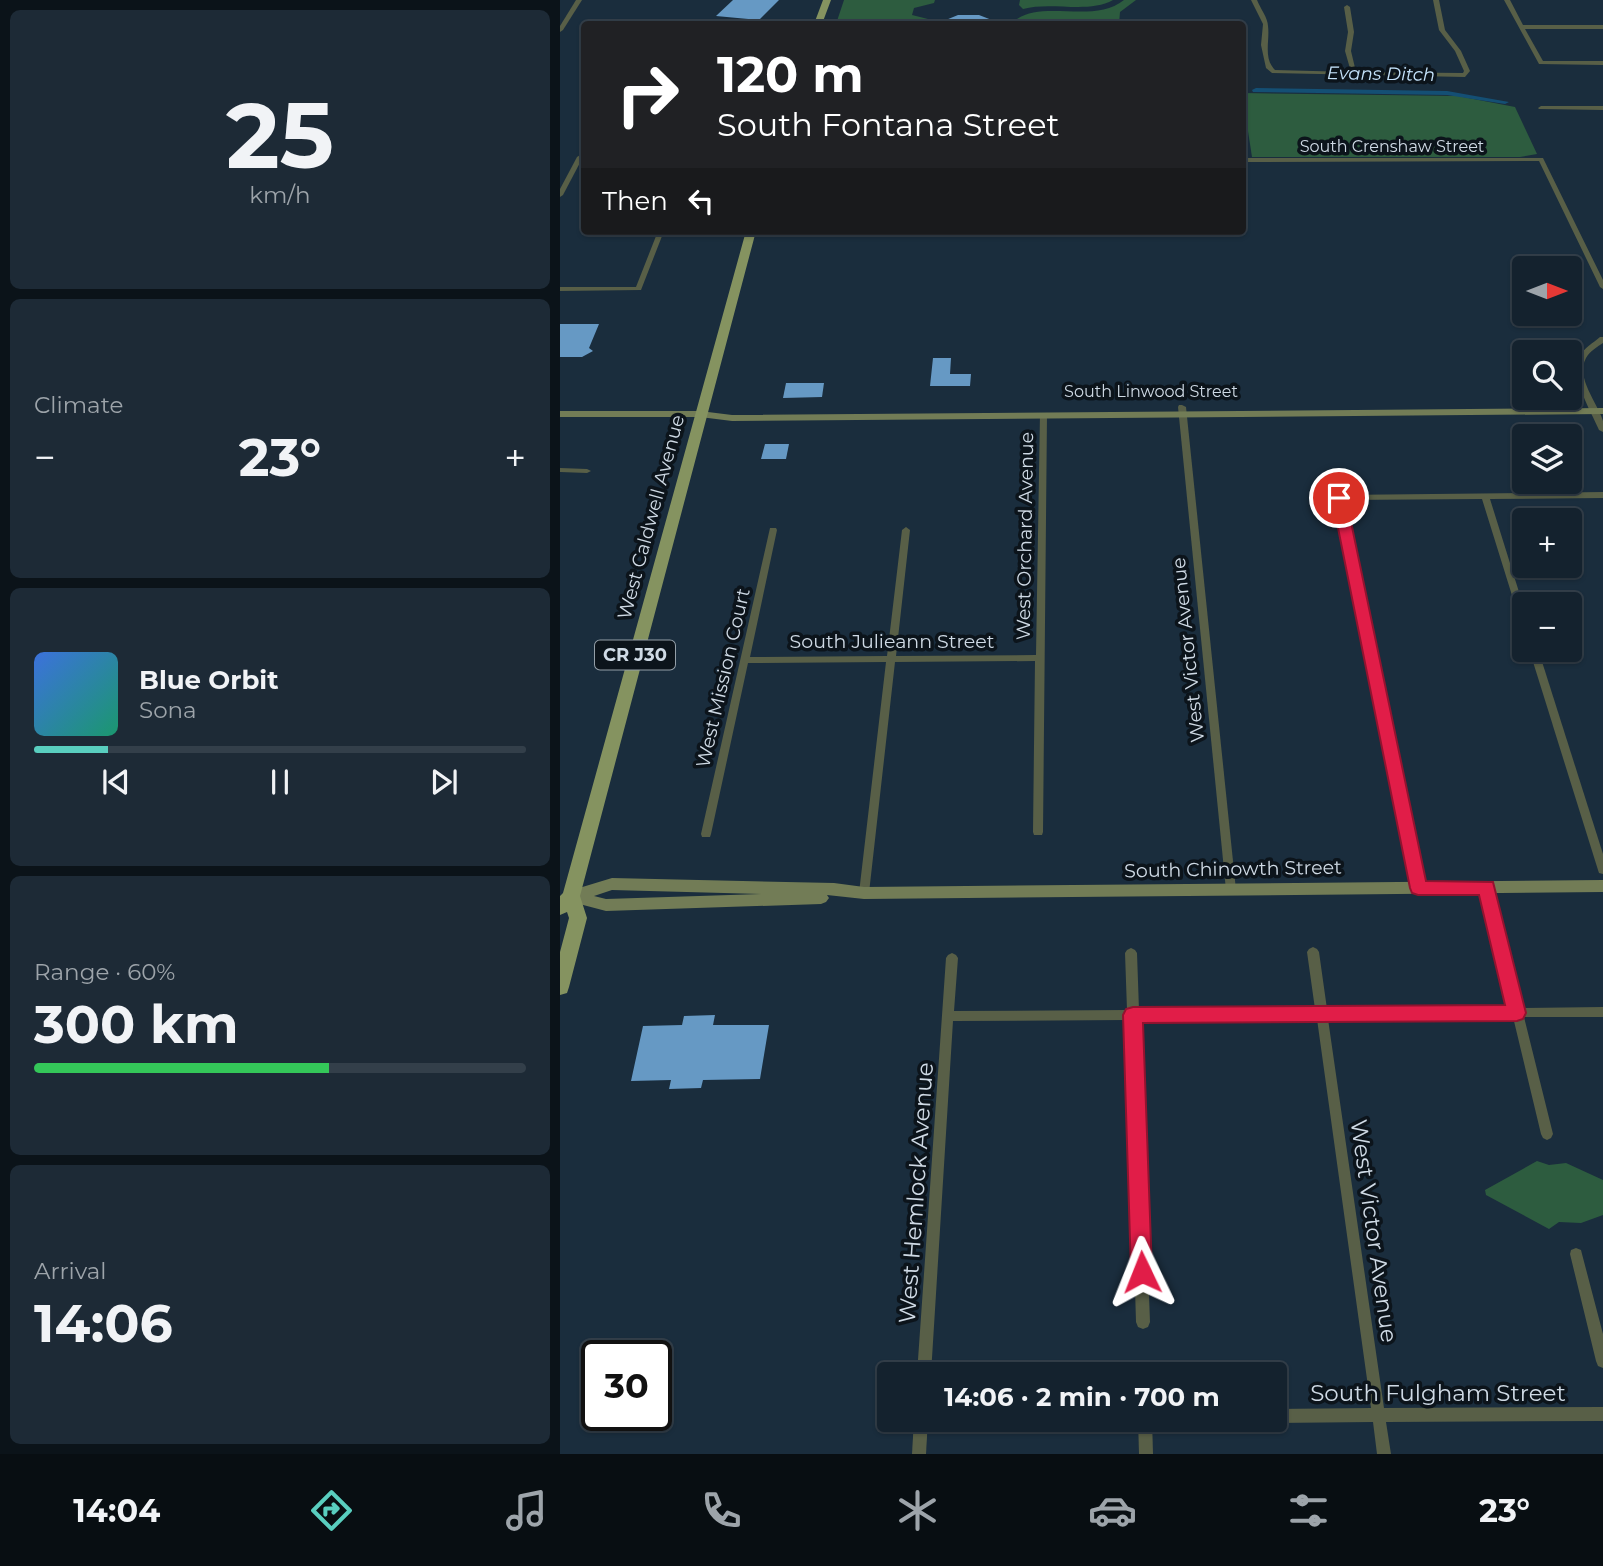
<!DOCTYPE html>
<html lang="en">
<head>
<meta charset="utf-8">
<style>
  body { margin:0; font-family:Montserrat,sans-serif; background:#1d2a36; color:#f1f3f6; height:100vh; display:flex; flex-direction:column; font-size:26px; white-space:nowrap }
  * { box-sizing:border-box; margin:0 }
  p { font-size:23px; color:#9da4aa }
  .icon { flex:none; width:38px; height:38px; fill:none; stroke:currentColor; stroke-width:2; stroke-linecap:round; stroke-linejoin:round }
  .map { position:relative; flex:1; overflow:hidden }
  .sheet { display:flex; flex-direction:column; gap:10px; padding:10px; background:#0b1319; width:560px }
  .sheet>* { flex:none }
  .top-card { position:absolute; left:21px; top:21px; width:665px; height:214px; border-radius:7px; box-shadow:0 2px 5px #0004,0 0 0 2px #333f4a; background:#202124; color:#fff; overflow:hidden }
  .needle { width:46px; rotate:90deg }
  .controls { position:absolute; left:952px; top:256px; display:grid; gap:14px }
  .controls a { display:grid; place-items:center; width:70px; height:70px; border-radius:7px; background:#14222e; box-shadow:0 2px 5px #0004,0 0 0 2px #333f4a; font-size:35px }
  .speed { position:absolute; left:21px; top:1340px; display:flex; gap:14px; font-size:35px; font-weight:700; text-align:center }
  .speed>* { display:grid; place-content:center; width:91px; height:91px; border-radius:50%; background:#14222e; box-shadow:0 2px 5px #0004,0 0 0 2px #333f4a; line-height:1 }
  .speed .limit { border:4px solid #111; border-radius:10px; background:#fff; color:#111 }
  .pin { position:absolute; display:grid; place-items:center; width:60px; height:60px; color:#fff; margin:-30px; border:4px solid #fff; border-radius:50%; box-shadow:0 2px 7px #0007 }
  .me { position:absolute; width:77px; margin:-38px; rotate:358deg; stroke-linejoin:round; filter:drop-shadow(0 0 5px #0008) }
  .turn { display:flex; align-items:center; gap:24px; height:147px; padding:0 21px; font-size:32px }
  .turn .icon { width:91px; height:91px; stroke-width:2.5 }
  .turn b { display:block; font-size:49px; line-height:60px }
  .then { display:flex; align-items:center; height:66px; padding:0 21px; background:#0003; gap:14px; font-size:26px }
  .big { font-size:52px; font-weight:700; line-height:1.1 }
  .sheet .tile { flex:1; display:flex; flex-direction:column; justify-content:center; gap:10px; min-width:0; padding:0 24px; border-radius:10px; background:#1d2a36 }
  .sheet .dial { align-items:center; gap:0 }
  .dial b { font-size:91px; line-height:1 }
  .song { display:flex; align-items:center; gap:21px }
  .cover { width:84px; height:84px; border-radius:10px; background:linear-gradient(135deg,hsl(220 70% 55%),hsl(160 70% 35%)) }
  .played { height:7px; border-radius:4px; background:linear-gradient(90deg,#59cebf 15%,#333f4a 15%) }
  .keys { display:flex; justify-content:space-around; direction:ltr }
  .heat { display:flex; justify-content:space-between; align-items:center; font-size:38px; direction:ltr }
  .charge { height:10px; border-radius:5px; background:linear-gradient(90deg,#34c759 60%,#333f4a 0) }
  .trip { position:absolute; left:317px; top:1362px; width:410px; height:70px; border-radius:7px; background:#14222e; box-shadow:0 2px 5px #0004,0 0 0 2px #333f4a; font-weight:700; line-height:70px; text-align:center }
  .dock { display:flex; height:112px; justify-content:space-around; align-items:center; background:#080e12; color:#9da4aa }
  .dock .icon { width:49px; height:49px }
  .dock .current { color:#59cebf }
  .dock b { font-size:32px; color:#f1f3f6 }
  main { display:flex; flex:1; min-height:0 }
  .map>svg:first-child { display:block }
  .green { fill:#2d5c3f }
  .lines { fill:none; stroke-linecap:round; stroke-linejoin:round }
  .canal { fill:#144f74; fill-rule:evenodd }
  .building { fill:#6699c4 }
  .street { fill:#585f47; fill-rule:evenodd }
  .secondary { fill:#727c56; fill-rule:evenodd }
  .primary { fill:#859360; fill-rule:evenodd }
  .route { fill:#e11d48; stroke:#92132f; stroke-width:2 }
  .labels { text-anchor:middle; dominant-baseline:central; stroke-width:7; stroke-linejoin:round; paint-order:stroke }
  .far-street-label { font-size:16px; fill:#cfdae5; stroke:#0c141b }
  .far-water-label { font-size:18px; font-style:italic; fill:#c5e3fb; stroke:#0c141b }
  .shield { fill:#0c141b; stroke:#949fa8; stroke-width:2 }
  .shield-label { font-size:18px; font-weight:bold; fill:#cfdae5 }
  .street-label { font-size:19px; fill:#cfdae5; stroke:#0c141b }
  .near-street-label { font-size:23px; fill:#cfdae5; stroke:#0c141b }
</style>
</head>
<body>
<main>
<section class="sheet">
<div class="tile dial"><b>25</b><p>km/h</p></div>
<div class="tile"><p>Climate</p>
<div class="heat"><a>−</a><b class="big">23°</b><a>+</a></div>
</div>
<div class="tile">
<div class="song"><i class="cover"></i><div><b>Blue Orbit</b><p>Sona</p></div></div>
<div class="played"></div>
<div class="keys"><svg class="icon" aria-label="previous" viewBox="0 0 24 24"><path d="M18 5L8 12l10 7zM5 5v14"/></svg><svg class="icon" aria-label="pause" viewBox="0 0 24 24"><path d="M8 5v14M16 5v14"/></svg><svg class="icon" aria-label="next" viewBox="0 0 24 24"><path d="M6 5l10 7-10 7zM19 5v14"/></svg></div>
</div>
<div class="tile"><p>Range · 60%</p><b class="big">300 km</b><div class="charge"></div></div>
<div class="tile"><p>Arrival</p><b class="big">14:06</b></div>
</section>
<div class="map">
<svg width="1043" height="1454" viewBox="0 0 1043 1454">
  <rect width="100%" height="100%" fill="#1a2d3d"/>
  <g class="green">
    <path d="M284 0H375L374 3 354 8 352 15 372 20 371 24H276Z"/>
    <path d="M460 0H553C528 14 491 1 463 9L459 5Z"/>
    <path d="M564 0H576L560 12 559 24H460L463 20 457 19C485 0 534 24 564 0Z"/>
    <path d="M682 93 898 96 955 107 977 154 960 157H692Z"/>
    <path d="M977 1161 989 1165 1006 1163 1043 1180V1215L1021 1223 999 1222 989 1229 926 1195 925 1190Z"/>
  </g>
  <g class="lines">
    <path class="canal" d="M696 88 887 91 949 102 945 104 887 95 693 92 692 90Z"/>
  </g>
  <g class="building">
    <path d="M173 0H219L199 20 156 16Z"/>
    <path d="M398 15H419L442 24H376Z"/>
    <path d="M0 324H39L29 348 33 351 22 357H0Z"/>
    <path d="M373 358H391L390 374H411L410 386H370Z"/>
    <path d="M226 383H264L262 397 223 398Z"/>
    <path d="M205 444H229L226 459H201Z"/>
    <path d="M155 1015 153 1025H209L200 1079 143 1080 141 1088 109 1089 111 1080 71 1081 83 1026 122 1025 124 1016Z"/>
  </g>
  <g class="lines">
    <g class="street">
      <path d="M16 0H22L3 30 0 32V26Z"/>
      <path d="M691 0H697C700 8 708 18 708 26 710 41 703 58 715 70L791 72 785 51 788 32 784 7 787 5 790 7 794 32 791 51 796 72 903 73 904 71 895 51 879 30 873 0H879L885 30 901 51 910 71 905 77 712 73 706 68 701 45 703 24Z"/>
      <path d="M944 0H950L963 25H1043V29H965L983 61H1043V65L979 64Z"/>
      <path d="M981 106H1043V110L979 109 978 108Z"/>
      <path d="M20 155 23 157 3 195 0 197V189L17 157Z"/>
      <path d="M682 158H983L1043 280V289L1040 287 979 161 682 162Z"/>
      <path d="M98 231H104L81 290 0 291V287H76Z"/>
      <path d="M1040 337H1043V343C1037 347 1030 351 1026 358 1015 378 1038 403 1043 421 1043 422 1043 431 1043 432L1039 430C1031 411 1009 376 1020 356 1024 348 1033 343 1040 337Z"/>
      <path d="M619 405H622L626 407 676 890 675 893 671 894 667 893 666 890 618 407Z"/>
      <path d="M480 413H483L487 415 483 832 482 835H474L473 832 475 661 335 662 309 893 308 896 304 897 300 896 299 893 326 662 188 663 151 834 150 837H142L141 834 210 528H216L217 530 190 657 327 656 342 530 346 527 350 530 336 656 476 655Z"/>
      <path d="M0 468 27 469 31 471 27 473 0 472Z"/>
      <path d="M1043 492V498L930 499 964 608V624L960 621 922 499 784 500 863 888 862 891 858 892 854 891 775 498 779 495Z"/>
      <path d="M969 649H978L1043 854V874L1039 873 1038 870Z"/>
      <path d="M926 883 930 884 931 887 961 1008 1043 1007V1017H964L993 1134 991 1138 987 1140 983 1138 981 1134 953 1017 768 1019 824 1408 1043 1407V1421L826 1422 831 1454H817L813 1422 714 1423 709 1421 708 1419H714V1409L811 1408 757 1019 579 1020 590 1322 588 1327 583 1329 578 1327 576 1322 567 1020 393 1021 371 1374H357L386 958 388 955 392 953 396 955 398 958 394 1011 567 1010 565 953 567 950 571 948 575 950 577 953 579 1010 755 1009 747 952 749 949 753 947 757 949 759 952 767 1009 950 1008 921 887 922 884Z"/>
      <path d="M1016 1248 1021 1250 1022 1254 1043 1334V1368L1038 1366 1036 1361 1010 1254 1011 1250Z"/>
      <path d="M354 1419H368L366 1454H352Z"/>
      <path d="M578 1419H592L593 1454H579Z"/>
    </g>
    <g class="secondary">
      <path d="M1043 408V414L172 421 140 417H0V411H140L172 415Z"/>
      <path d="M52 878 274 883 304 887 1043 880V892L304 899 267 895 269 898 266 902 261 904 46 911 8 901 3 896 6 892ZM52 890 201 894 46 899 34 896Z"/>
    </g>
    <g class="primary">
      <path d="M263 0H271L262 24H254Z"/>
      <path d="M186 231H196L20 896 27 918 9 987 7 993 0 995V952L9 918 7 912 0 915V896L3 893Z"/>
    </g>
  </g>
  <path class="route" d="M779 494 786 498 866 881 933 882 966 1013 963 1019 957 1021 583 1023 592 1272 589 1280 582 1283 574 1280 571 1272 563 1015 566 1009 573 1007 945 1005 919 895H858L852 893 850 888 772 498Z"/>
  <g class="labels">
    <g class="far-street-label">
      <text x="832" y="146">South Crenshaw Street</text>
      <text x="591" y="391">South Linwood Street</text>
    </g>
    <g class="far-water-label">
      <text transform="translate(821 74) rotate(1)">Evans Ditch</text>
    </g>
    <rect class="shield" x="35" y="640.5" width="80" height="29" rx="5"/>
    <g class="shield-label">
      <text x="75" y="655">CR J30</text>
    </g>
    <g class="street-label">
      <text transform="translate(91 517) rotate(-75)">West Caldwell Avenue</text>
      <text transform="translate(465 536) rotate(-89)">West Orchard Avenue</text>
      <text x="332" y="641">South Julieann Street</text>
      <text transform="translate(628 650) rotate(-96)">West Victor Avenue</text>
      <text transform="translate(163 678) rotate(-77)">West Mission Court</text>
      <text transform="translate(673 869) rotate(-1)">South Chinowth Street</text>
    </g>
    <g class="near-street-label">
      <text transform="translate(356 1193) rotate(-86)">West Hemlock Avenue</text>
      <text transform="translate(814 1231) rotate(82)">West Victor Avenue</text>
      <text x="878" y="1393">South Fulgham Street</text>
    </g>
  </g>
</svg>
<div class="controls">
<a><svg class="needle" viewBox="-14 -14 28 28"><path d="M0-13l5 13h-10z" fill="#e53935"/><path d="M0 13l5-13h-10z" fill="#9da4aa"/></svg></a>
<a><svg class="icon" aria-label="search" viewBox="0 0 24 24"><circle cx="10" cy="10" r="6"/><path d="M15 15l6 6"/></svg></a>
<a><svg class="icon" aria-label="layers" viewBox="0 0 24 24"><path d="M12 4l9 5-9 5-9-5zM3 14l9 5 9-5"/></svg></a>
<a>+</a>
<a>−</a>
</div>
<div class="speed"><div class="limit">30</div></div>
<div class="pin" style="left:779px;top:498px;background:#d93025"><svg class="icon" aria-label="arrive" viewBox="0 0 24 24"><path d="M6 21V4h12l-3 4 3 4H6"/></svg></div>
<svg class="me" style="left:582px;top:1272px" viewBox="-20 -20 40 40"><path d="M0-17L14 15 0 8-14 15z" fill="#e11d48" stroke="#fff" stroke-width="4"/></svg>
<div class="trip">14:06 · 2 min · 700 m</div>
<div class="top-card">
<div class="turn"><svg class="icon" aria-label="right" viewBox="0 0 24 24"><path d="M7 20v-9h11M14 6l5 5-5 5"/></svg><div><b>120 m</b>South Fontana Street</div></div>
<div class="then">Then<svg class="icon" aria-label="left" viewBox="0 0 24 24"><path d="M17 20v-9H6M10 6l-5 5 5 5"/></svg></div>
</div>
</div>
</main>
<nav class="dock">
<b>14:04</b>
<svg class="icon current" aria-label="directions" viewBox="0 0 24 24"><path d="M12 3l9 9-9 9-9-9zM9 14v-3h6M13 9l2 2-2 2"/></svg>
<svg class="icon" aria-label="music" viewBox="0 0 24 24"><path d="M9 18V5l10-2v13"/><circle cx="6" cy="18" r="3"/><circle cx="16" cy="16" r="3"/></svg>
<svg class="icon" aria-label="phone" viewBox="0 0 24 24"><path d="M5 4h4l2 5-3 2q2 4 5 5l2-3 5 2v4C11 20 4 13 5 4z"/></svg>
<svg class="icon" aria-label="climate" viewBox="0 0 24 24"><path d="M12 3v18M4 7l16 10M4 17L20 7"/></svg>
<svg class="icon" aria-label="car" viewBox="0 0 24 24"><path d="M5 17H2v-5l4-1 3-4h7l3 4 3 1v5h-3M9 17h6M6 11h13"/><circle cx="7" cy="17" r="2"/><circle cx="17" cy="17" r="2"/></svg>
<svg class="icon" aria-label="filters" viewBox="0 0 24 24"><path d="M4 7h16M4 17h16"/><circle cx="9" cy="7" r="2"/><circle cx="15" cy="17" r="2"/></svg>
<b>23°</b>
</nav>
</body>
</html>
